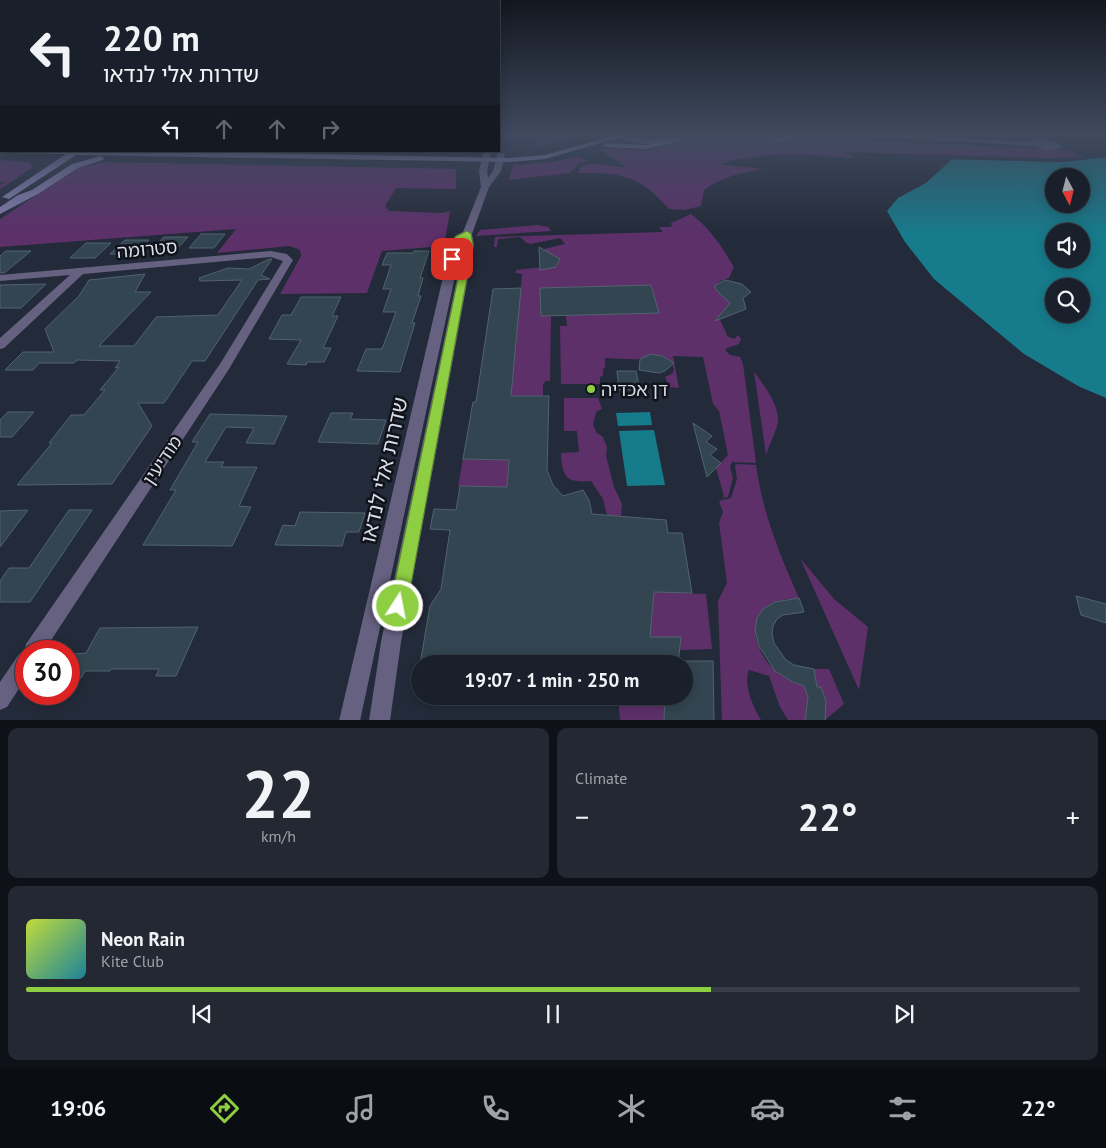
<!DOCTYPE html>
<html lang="en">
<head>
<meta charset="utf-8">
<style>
  body { margin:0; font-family:"PT Sans","Noto Sans Hebrew",sans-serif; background:#232833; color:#f1f3f6; height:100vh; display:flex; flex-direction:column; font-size:19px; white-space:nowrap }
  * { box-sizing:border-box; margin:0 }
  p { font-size:16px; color:#9fa3a9 }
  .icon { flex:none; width:28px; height:28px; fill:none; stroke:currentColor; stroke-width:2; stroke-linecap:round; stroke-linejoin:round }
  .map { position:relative; height:720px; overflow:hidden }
  .details { display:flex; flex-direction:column; gap:8px; padding:8px; background:#0e1218; flex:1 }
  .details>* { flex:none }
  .guide { position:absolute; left:0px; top:0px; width:500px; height:152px; box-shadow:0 2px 12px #0003,0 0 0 1px #383e47; background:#1a202b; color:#f1f3f6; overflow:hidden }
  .needle { width:32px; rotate:173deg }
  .tools { position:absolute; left:1045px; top:168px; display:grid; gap:10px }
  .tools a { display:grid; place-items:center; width:45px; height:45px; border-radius:50%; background:#1a202b; box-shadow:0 2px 12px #0003,0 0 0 1px #383e47; font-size:25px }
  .speed { position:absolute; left:15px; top:640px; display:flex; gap:10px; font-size:25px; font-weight:700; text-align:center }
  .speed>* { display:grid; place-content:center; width:65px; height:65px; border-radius:50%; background:#1a202b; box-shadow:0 2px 12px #0003,0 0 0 1px #383e47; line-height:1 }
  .speed .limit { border:8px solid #d22; background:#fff; color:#111 }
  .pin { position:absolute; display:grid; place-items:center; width:42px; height:42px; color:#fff; margin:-21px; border-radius:10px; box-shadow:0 2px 8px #0006 }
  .me { position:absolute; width:55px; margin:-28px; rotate:11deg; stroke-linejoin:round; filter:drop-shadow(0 0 4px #0008) }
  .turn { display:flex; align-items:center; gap:18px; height:105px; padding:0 20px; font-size:22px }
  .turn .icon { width:65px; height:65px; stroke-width:2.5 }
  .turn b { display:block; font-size:35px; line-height:42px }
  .lanes { display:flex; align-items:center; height:48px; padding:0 20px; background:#0003; justify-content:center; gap:25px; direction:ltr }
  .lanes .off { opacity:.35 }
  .big { font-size:38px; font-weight:800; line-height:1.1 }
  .details .tile { flex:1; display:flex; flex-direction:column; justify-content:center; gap:8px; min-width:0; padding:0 18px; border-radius:10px; background:#232833 }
  .details .dial { align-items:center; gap:0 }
  .dial b { font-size:65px; line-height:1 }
  .song { display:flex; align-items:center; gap:15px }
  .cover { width:60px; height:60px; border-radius:8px; background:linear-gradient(135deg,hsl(70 70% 55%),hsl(190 70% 35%)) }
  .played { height:5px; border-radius:2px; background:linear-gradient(90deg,#8ece43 65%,#383e47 65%) }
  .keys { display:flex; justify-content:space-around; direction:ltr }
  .heat { display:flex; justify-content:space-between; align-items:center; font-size:28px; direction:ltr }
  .details .tiles { flex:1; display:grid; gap:8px; grid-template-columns:1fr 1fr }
  .tile:last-child { grid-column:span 2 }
  .trip { position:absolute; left:411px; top:655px; width:282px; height:50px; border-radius:25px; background:#1a202b; box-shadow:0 2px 12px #0003,0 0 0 1px #383e47; font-weight:800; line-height:50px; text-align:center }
  .menu { display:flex; height:80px; justify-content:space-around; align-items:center; background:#0a0d11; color:#9fa3a9 }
  .menu .icon { width:35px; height:35px }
  .menu .current { color:#8ece43 }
  .menu b { font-size:22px; color:#f1f3f6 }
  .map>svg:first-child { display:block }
  .green { fill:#5d306a; fill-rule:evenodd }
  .water { fill:#167b8b; fill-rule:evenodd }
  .pier { fill:#232a39 }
  .building { fill:#334550; stroke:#51636f }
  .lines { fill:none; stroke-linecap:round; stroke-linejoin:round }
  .street { fill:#666180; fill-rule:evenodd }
  .secondary { fill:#887fb1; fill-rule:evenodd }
  .route { fill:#8ece43; stroke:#5c862c }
  .poi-dot { fill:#8ece43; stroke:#10131a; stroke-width:2 }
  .labels { text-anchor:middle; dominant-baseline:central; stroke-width:5; stroke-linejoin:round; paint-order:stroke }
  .street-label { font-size:18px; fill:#d9dee8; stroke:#10131a }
  .poi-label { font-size:18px; fill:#d9dee8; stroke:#10131a; text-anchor:start }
  .near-street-label { font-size:21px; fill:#d9dee8; stroke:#10131a }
</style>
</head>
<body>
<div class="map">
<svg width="1106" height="721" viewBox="0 0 1106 721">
  <rect width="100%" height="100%" fill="#232a39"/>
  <g class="green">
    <path d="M499 135H584L536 148 537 139H499Z"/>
    <path d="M722 136 749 141 759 139 780 144 816 137 848 140 1069 150 1082 157 1046 158 842 152 853 156 852 158C807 154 762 151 719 164L764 169C743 172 721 177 704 190L701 206 685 210 669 209C638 174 622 173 578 173L581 166C594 160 612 168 627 167L599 150 612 148 646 151 695 137Z"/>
    <path d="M578 156 588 161 578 164 570 173 508 180 514 165 554 162Z"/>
    <path d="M0 160 29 162 33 167 0 189V185L5 182H0Z"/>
    <path d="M104 162 456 169V189L396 188 385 206 389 211 441 213 450 211 444 246 382 251 367 293 280 294 301 256 300 250 290 246 217 253 236 229 0 247V219L78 168Z"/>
    <path d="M691 214C710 228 722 247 734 267L729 278 720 281 715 288 722 296 733 303 719 318 726 332 727 336 734 339 738 335 741 339 739 344 727 348 725 350 730 355 740 357 743 364 756 463 732 462 730 467 733 478 728 497 722 498 724 496 716 468 728 455 719 411 713 404 703 357 673 356 679 388 669 387 665 377 673 373 674 369 670 360C651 352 655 357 638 359 627 360 616 358 605 358V368L603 369V376L600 377V384H561L560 326H567L566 316H551L550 381H546L543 384V396H511L522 274 515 273 516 270 543 267 545 269 558 266 544 249 565 244 560 238 531 244 527 243 520 237 498 239 497 247H494L495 237 663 232 659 227H672L671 223ZM651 286 658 313 541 316V288Z"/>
    <path d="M538 225 548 227 551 231 476 236 480 230Z"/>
    <path d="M754 371C763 385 779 403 778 421 777 430 769 445 766 455Z"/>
    <path d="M564 398H598L602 409 596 412 593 425 597 433 603 437 607 447 606 456 614 487 622 504 621 516 607 515 603 499 591 481C567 483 562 478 561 453L579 452 577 431H564Z"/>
    <path d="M463 459 509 460 507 487 458 486Z"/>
    <path d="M739 464 756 465C763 514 779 553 799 598 787 599 772 600 763 610 746 627 760 659 777 672 785 678 794 683 804 686L808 697 805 720H788L780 707 769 676 749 670C743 686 753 706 761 720H722L718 601 727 583 719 523 723 512 719 501 731 498 737 479 735 465Z"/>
    <path d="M800 558 834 599 868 627 859 690Z"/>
    <path d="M654 592 706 594 712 649 680 650 681 637H650Z"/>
    <path d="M814 669H829L844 704 825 720 826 701 821 687H817Z"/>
    <path d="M618 696H665L664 720H620Z"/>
  </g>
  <g class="water">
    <path d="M1106 157V398L1078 386 1024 354 934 279 905 242 887 211 898 198 926 183 952 159 1062 162ZM1054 176H1081V204H1054ZM1054 231H1081V259H1054ZM1054 286H1081V314H1054Z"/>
    <path d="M650 412 652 425 618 426 616 413Z"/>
    <path d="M654 430 665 485 627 486 619 431Z"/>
  </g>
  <path class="pier" d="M1106 155V157L1062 162 948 159 952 157 1062 159Z"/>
  <g class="building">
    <path d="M201 234H225L214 248H189Z"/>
    <path d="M164 237H188L175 251H150Z"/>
    <path d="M125 240H149L135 254H110Z"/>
    <path d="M86 243H111L95 258H70Z"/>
    <path d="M539 247 560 259 556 267 540 270Z"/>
    <path d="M6 251H31L4 273H0V256Z"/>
    <path d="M414 251H429L420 278H423L418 296H421L412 323H415L400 372 357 371 366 349H382L396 312H383L391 289H383L391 265H382L387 253H414Z"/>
    <path d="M269 259H272L261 275 270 279 258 280 205 361H192L164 403H138L152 426 112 484 17 485 52 443H49L71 415H84L105 390H100L119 367 115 368 120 361 77 360 74 363H39L33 370H5L23 352H54L45 329 79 296 89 280 145 274 135 292H151L99 346H134L156 317 218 315 242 280 200 281 199 278 228 268 249 269Z"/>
    <path d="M725 280 742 284 751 292 743 298 746 309 715 321 730 303 718 292 714 286Z"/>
    <path d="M46 284 21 308H0V285Z"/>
    <path d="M651 285 659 313 541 316 540 288Z"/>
    <path d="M521 288 511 396H549L547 470 553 485 563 496 583 490 589 500 592 514 666 520 668 533H682L692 593 654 592 650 637H681L678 664H666V661H604V664H420L430 606 441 589 450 530 430 529 434 509 456 510 460 486 507 487 509 460 463 459 473 402H476L493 289Z"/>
    <path d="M301 297H341L332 316H338L323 348H331L324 362H307L306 365 287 364 301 340 269 339 282 315H291Z"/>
    <path d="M651 354 662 356 674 363 665 371 659 373 639 370 640 359Z"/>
    <path d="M617 371H636L640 390H619Z"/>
    <path d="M8 412H34L12 437H0V420Z"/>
    <path d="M331 413H353L350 419 386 420 378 444 318 442Z"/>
    <path d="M210 414 287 416 274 444 246 443 254 428 226 427 205 462H224L221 467H257L239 506 251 507 232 546 143 545 176 490H170L198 442H192Z"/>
    <path d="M693 423 712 436 706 442 717 449 710 455 721 463 707 477Z"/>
    <path d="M28 510 0 547V511Z"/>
    <path d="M69 510H92L30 602H0V581L9 568H29Z"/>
    <path d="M300 512 365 513 359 532H346L342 546 275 545 283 525 295 526Z"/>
    <path d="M1076 596 1106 604V623L1081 615Z"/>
    <path d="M799 598 804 612 783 615 777 619 773 626 772 634 774 643 786 660 794 665 814 669 817 687H821L826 701 825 721H805L808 697 804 686 793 682 775 671 759 646 755 630 757 618 763 609 775 602Z"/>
    <path d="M198 627 176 676H156L159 669H111L110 671H85L81 678H69V663L74 654 86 653 100 628Z"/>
    <path d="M685 661H713L714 721H664L665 696H685Z"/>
  </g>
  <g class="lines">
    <g class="street">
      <path d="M616 135 654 140 692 135C671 147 636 148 616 135Z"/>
      <path d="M761 135 780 138 797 135C787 146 771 144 761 135Z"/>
      <path d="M848 135H904L1031 142C1040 136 1055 140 1063 147L1049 151 1034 146Z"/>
      <path d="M484 151 491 153 487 171 488 178 493 171 498 152 505 154 501 171 489 187 472 234 474 245 401 642 390 721H369L381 642 464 245 463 239 360 721H339L451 243 456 235 463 232 481 187 479 171Z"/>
      <path d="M271 251 287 254 293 260 229 369 44 651H26V678L7 707 0 710V682L19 654 24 652 26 644 220 364 283 261 271 257 83 274 4 348 0 349V338L70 275 0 281V275Z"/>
    </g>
    <g class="secondary">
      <path d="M616 135H629L545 159 510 162 76 155 9 199 2 197 66 154 0 153V149L1 151H143L510 158 545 155Z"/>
      <path d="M669 139 673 141 672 143 646 149 606 147 602 145 606 143 646 145Z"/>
      <path d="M100 156 104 158 103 160 78 168 38 194 0 214V207L18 195 32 190 72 164Z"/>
    </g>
  </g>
  <linearGradient id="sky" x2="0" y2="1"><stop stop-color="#13171f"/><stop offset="0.57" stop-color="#3f4a5f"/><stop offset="1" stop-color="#3f4a5f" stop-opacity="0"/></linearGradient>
  <rect width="1106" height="236" fill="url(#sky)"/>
  <path class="route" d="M467 231 471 234 473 245 407 606 404 612 398 615 392 612 390 606 465 245 463 238 455 261 452 262 448 259 455 237Z"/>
  <circle class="poi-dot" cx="591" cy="389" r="5"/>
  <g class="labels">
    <g class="street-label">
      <text transform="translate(147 249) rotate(-5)">סטרומה</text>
      <text transform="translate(162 460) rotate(-56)">מודיעין</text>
    </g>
    <g class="poi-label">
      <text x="601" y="389">דן אכדיה</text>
    </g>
    <g class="near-street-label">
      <text transform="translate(384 470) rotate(-77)">שדרות אלי לנדאו</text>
    </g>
  </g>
</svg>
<div class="tools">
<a><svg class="needle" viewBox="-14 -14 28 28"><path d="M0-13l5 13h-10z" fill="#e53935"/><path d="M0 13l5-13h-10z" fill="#9fa3a9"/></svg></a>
<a><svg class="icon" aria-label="sound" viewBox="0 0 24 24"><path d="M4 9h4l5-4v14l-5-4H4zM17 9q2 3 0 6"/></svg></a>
<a><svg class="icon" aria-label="search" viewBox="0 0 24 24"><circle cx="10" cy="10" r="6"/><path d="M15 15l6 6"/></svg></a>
</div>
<div class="speed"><div class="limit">30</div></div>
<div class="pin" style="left:452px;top:259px;background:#d93025"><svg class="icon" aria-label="arrive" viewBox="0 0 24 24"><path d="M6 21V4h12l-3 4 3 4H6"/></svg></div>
<svg class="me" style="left:398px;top:606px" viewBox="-20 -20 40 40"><circle r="17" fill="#8ece43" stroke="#fff" stroke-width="3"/><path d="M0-11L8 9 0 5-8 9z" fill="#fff"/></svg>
<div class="trip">19:07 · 1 min · 250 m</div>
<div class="guide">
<div class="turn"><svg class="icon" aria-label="left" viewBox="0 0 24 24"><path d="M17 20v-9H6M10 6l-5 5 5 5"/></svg><div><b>220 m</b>שדרות אלי לנדאו</div></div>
<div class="lanes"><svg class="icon" aria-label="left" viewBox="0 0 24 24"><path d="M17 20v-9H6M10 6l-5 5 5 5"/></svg><svg class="icon off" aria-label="ahead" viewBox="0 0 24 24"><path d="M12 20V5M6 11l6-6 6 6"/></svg><svg class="icon off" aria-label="ahead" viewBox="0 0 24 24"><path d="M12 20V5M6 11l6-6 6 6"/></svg><svg class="icon off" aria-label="right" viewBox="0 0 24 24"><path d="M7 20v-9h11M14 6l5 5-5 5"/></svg></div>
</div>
</div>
<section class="details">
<div class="tiles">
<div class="tile dial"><b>22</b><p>km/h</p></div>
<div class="tile"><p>Climate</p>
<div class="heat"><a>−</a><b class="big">22°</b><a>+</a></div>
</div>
<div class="tile">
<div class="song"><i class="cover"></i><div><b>Neon Rain</b><p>Kite Club</p></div></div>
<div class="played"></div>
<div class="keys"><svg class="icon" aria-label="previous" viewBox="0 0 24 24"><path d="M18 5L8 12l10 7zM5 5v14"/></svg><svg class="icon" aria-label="pause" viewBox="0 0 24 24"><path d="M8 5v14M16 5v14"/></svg><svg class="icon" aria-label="next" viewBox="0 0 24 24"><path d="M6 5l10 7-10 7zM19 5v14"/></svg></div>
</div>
</div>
</section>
<nav class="menu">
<b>19:06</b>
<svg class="icon current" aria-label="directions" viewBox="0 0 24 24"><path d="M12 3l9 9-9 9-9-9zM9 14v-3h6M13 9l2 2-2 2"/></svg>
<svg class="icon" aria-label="music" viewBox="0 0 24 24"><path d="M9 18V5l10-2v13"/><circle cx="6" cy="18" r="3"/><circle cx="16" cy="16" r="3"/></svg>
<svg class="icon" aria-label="phone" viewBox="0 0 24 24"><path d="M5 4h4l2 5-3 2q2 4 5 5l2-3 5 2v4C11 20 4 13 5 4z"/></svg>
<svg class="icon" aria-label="climate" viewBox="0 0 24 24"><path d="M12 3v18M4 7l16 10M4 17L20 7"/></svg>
<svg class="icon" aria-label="car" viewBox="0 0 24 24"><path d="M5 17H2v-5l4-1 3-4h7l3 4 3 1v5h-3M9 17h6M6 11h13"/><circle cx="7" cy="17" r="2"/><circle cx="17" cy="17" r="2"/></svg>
<svg class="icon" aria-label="filters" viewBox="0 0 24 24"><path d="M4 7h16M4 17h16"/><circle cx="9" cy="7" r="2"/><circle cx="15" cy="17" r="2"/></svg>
<b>22°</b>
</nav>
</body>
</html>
